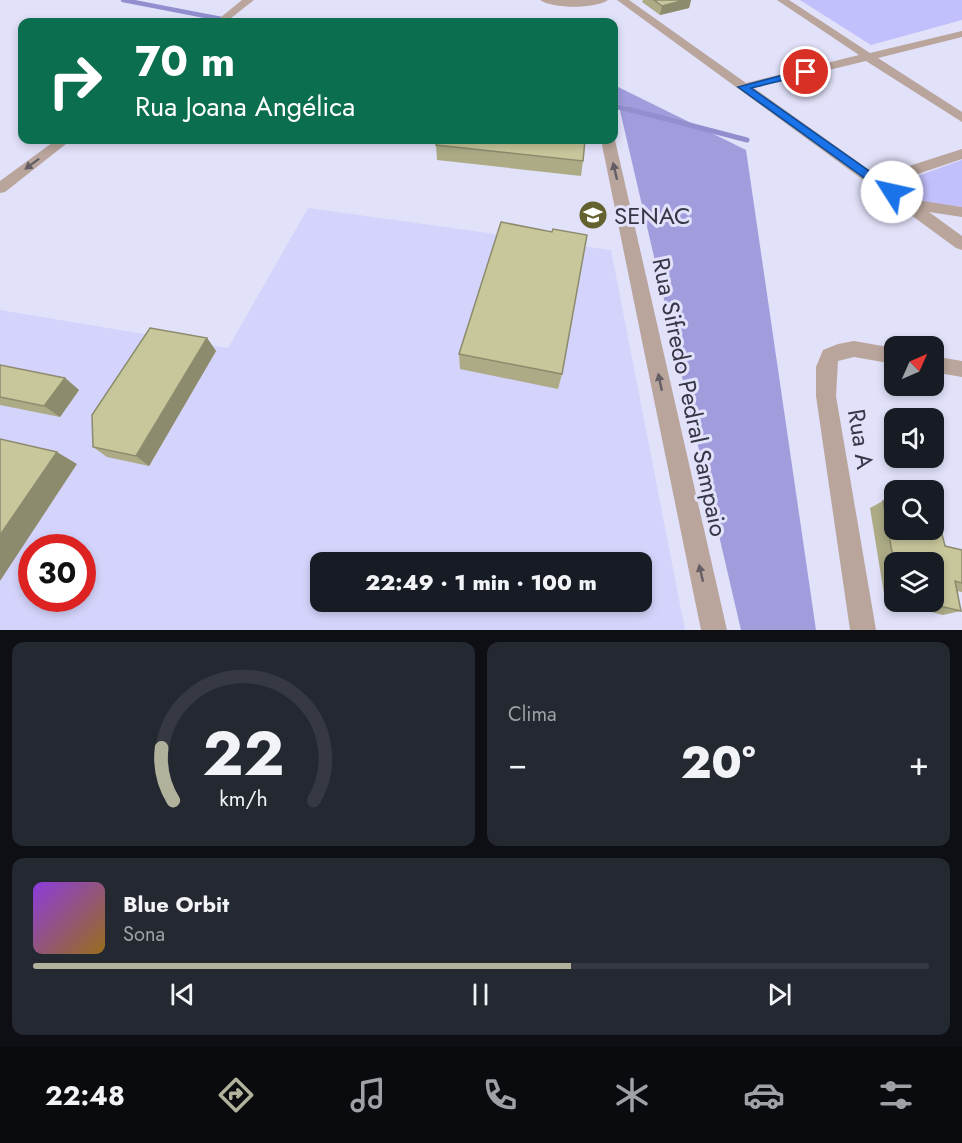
<!DOCTYPE html>
<html lang="pt">
<head>
<meta charset="utf-8">
<style>
  body { margin:0; font-family:Jost,sans-serif; background:#242831; color:#f1f3f6; height:100vh; display:flex; flex-direction:column; font-size:22px; white-space:nowrap }
  * { box-sizing:border-box; margin:0 }
  p { font-size:20px; color:#9ea1a6 }
  .icon { flex:none; width:33px; height:33px; fill:none; stroke:currentColor; stroke-width:2; stroke-linecap:round; stroke-linejoin:round }
  .map { position:relative; height:630px; overflow:hidden }
  .panel { display:flex; flex-direction:column; gap:12px; padding:12px; background:#0d0f14; flex:1 }
  .panel>* { flex:none }
  .top-card { position:absolute; left:18px; top:18px; width:600px; height:126px; border-radius:12px; box-shadow:0 3px 9px #0003; background:#0b6e4f; color:#fff; overflow:hidden }
  .needle { width:39px; rotate:45deg }
  .tools { position:absolute; left:884px; top:336px; display:grid; gap:12px }
  .tools a { display:grid; place-items:center; width:60px; height:60px; border-radius:12px; background:#171b24; box-shadow:0 3px 9px #0003; font-size:30px }
  .speed { position:absolute; left:18px; top:534px; display:flex; gap:12px; font-size:30px; font-weight:700; text-align:center }
  .speed>* { display:grid; place-content:center; width:78px; height:78px; border-radius:50%; background:#171b24; box-shadow:0 3px 9px #0003; line-height:1 }
  .speed .limit { border:9px solid #d22; background:#fff; color:#111 }
  .pin { position:absolute; display:grid; place-items:center; width:51px; height:51px; color:#fff; margin:-26px; border:3px solid #fff; border-radius:50%; box-shadow:0 2px 6px #0007 }
  .me { position:absolute; width:66px; margin:-33px; rotate:305deg; stroke-linejoin:round; filter:drop-shadow(0 0 4px #0008) }
  .turn { display:flex; align-items:center; gap:21px; height:126px; padding:0 18px; font-size:27px }
  .turn .icon { width:78px; height:78px; stroke-width:2.5 }
  .turn b { display:block; font-size:42px; line-height:51px }
  .big { font-size:45px; font-weight:800; line-height:1.1 }
  .panel .widget { flex:1; display:flex; flex-direction:column; justify-content:center; gap:9px; min-width:0; padding:0 21px; border-radius:12px; background:#242831 }
  .panel .dial { align-items:center; gap:0 }
  .dial svg { height:156px; overflow:visible; fill:none; stroke:#363941; stroke-width:7; stroke-linecap:round; text-anchor:middle }
  .dial text { fill:#f1f3f6; stroke:none }
  .song { display:flex; align-items:center; gap:18px }
  .cover { width:72px; height:72px; border-radius:9px; background:linear-gradient(135deg,hsl(270 70% 55%),hsl(40 70% 35%)) }
  .played { height:6px; border-radius:3px; background:linear-gradient(90deg,#b1b19c 60%,#363941 60%) }
  .keys { display:flex; justify-content:space-around; direction:ltr }
  .heat { display:flex; justify-content:space-between; align-items:center; font-size:33px; direction:ltr }
  .panel .tiles { flex:1; display:grid; gap:12px; grid-template-columns:1fr 1fr }
  .widget:last-child { grid-column:span 2 }
  .trip { position:absolute; left:310px; top:552px; width:342px; height:60px; border-radius:12px; background:#171b24; box-shadow:0 3px 9px #0003; font-weight:800; line-height:60px; text-align:center }
  .tab-bar { display:flex; height:96px; justify-content:space-around; align-items:center; background:#090b0e; color:#9ea1a6 }
  .tab-bar .icon { width:42px; height:42px }
  .tab-bar .selected { color:#b1b19c }
  .tab-bar b { font-size:27px; color:#f1f3f6 }
  .map>svg:first-child { display:block }
  .built { fill:#d4d3fb; fill-rule:evenodd }
  .green { fill:#c2bffd }
  .forest { fill:#a19ddd }
  .lines { fill:none; stroke-linecap:round; stroke-linejoin:round }
  .stream-far1 { stroke:#938fce; stroke-width:4.5 }
  .stream { stroke:#938fce; stroke-width:5 }
  .minor { fill:#b9a59c; fill-rule:evenodd }
  .wall { fill:#acab86; fill-rule:evenodd }
  .shaded-wall { fill:#8c8b6d }
  .building { fill:#c8c79c; stroke:#8c8b6d; stroke-width:1.5 }
  .oneway { fill:#645d64 }
  .route { fill:#1a73e8; stroke:#114b97; stroke-width:1.5 }
  .labels { text-anchor:middle; dominant-baseline:central; stroke-width:6; stroke-linejoin:round; paint-order:stroke }
  .poi-label { font-size:24px; fill:#363646; stroke:#e1e1fa; text-anchor:start }
  .street-label { font-size:24px; fill:#363646; stroke:#e1e1fa }
</style>
</head>
<body>
<div class="map">
<svg width="962" height="630" viewBox="0 0 962 630">
  <rect width="100%" height="100%" fill="#e1e1fa"/>
  <path class="built" d="M308 208 611 250 685 630H0V310L228 348ZM32 548H82V598H32ZM321 562H642V602H321Z"/>
  <g class="green">
    <path d="M800 0H962V20L871 45Z"/>
    <path d="M962 160V207L918 201 898 190V183Z"/>
  </g>
  <path class="forest" d="M614 85 746 150 816 630H741Z"/>
  <g class="lines">
    <g class="stream-far1">
      <path d="M123 0 237 22"/>
      <path d="M614 106 633 111"/>
    </g>
    <path class="stream" d="M628 109 747 140"/>
    <g class="minor">
      <path d="M242 0H254L226 22H215Z"/>
      <path d="M540 0H608C596 9 552 9 540 0Z"/>
      <path d="M617 0H629L746 83 859 55 777 0H789L870 53 962 31V37L878 58 962 112V122L866 61 754 88 878 176 962 149V159L888 184 910 199 962 207V217L929 212 962 236V250L956 248Z"/>
      <path d="M614 138 615 140 727 630H701L601 140Z"/>
      <path d="M56 140H71L5 192 0 193V181Z"/>
      <path d="M854 341 894 348V364L854 357 838 361 836 396 876 630H850L816 396V367L823 350 838 344Z"/>
      <path d="M933 356 962 361V377L933 372Z"/>
    </g>
  </g>
  <g class="wall">
    <path d="M643 0H691L689 8 660 15 642 2Z"/>
    <path d="M436 145 583 161 581 176 437 160Z"/>
    <path d="M207 338 216 351 149 466 107 457 93 447Z"/>
    <path d="M459 354 562 374 558 389 460 369Z"/>
    <path d="M0 365 65 378 79 390 60 417 0 405Z"/>
    <path d="M883 501 945 546 962 550V592L957 591 961 611 943 615 885 600 870 508ZM894 562 933 602H894Z"/>
  </g>
  <g class="shaded-wall">
    <path d="M685 0H691L689 8 660 15 662 6Z"/>
    <path d="M207 338 216 351 149 466 136 456Z"/>
    <path d="M65 378 79 390 60 417 44 406Z"/>
    <path d="M57 452 77 464 0 581V535Z"/>
  </g>
  <g class="building">
    <path d="M654 0H685L662 6Z"/>
    <path d="M438 140H585L583 161 436 145Z"/>
    <path d="M501 222 552 232 553 229 587 235 562 374 459 354Z"/>
    <path d="M150 328 207 338 136 456 93 447 92 415Z"/>
    <path d="M0 365 65 378 44 406 0 397Z"/>
    <path d="M0 439 57 452 0 535Z"/>
    <path d="M883 501 894 504V530H933V513L937 514 945 546 962 550V583L955 581 961 611 922 602H933V562L894 563Z"/>
  </g>
  <defs><path id="oneway-solid" d="M-6-.8H1V-3.2L6.5 0L1 3.2V.8H-6Z" transform="scale(1.5)"/></defs>
  <g class="oneway">
    <use href="#oneway-solid" transform="translate(32 164) rotate(143)"/>
    <use href="#oneway-solid" transform="translate(615 171) rotate(-103)"/>
    <use href="#oneway-solid" transform="translate(660 382) rotate(-102)"/>
    <use href="#oneway-solid" transform="translate(701 573) rotate(-103)"/>
  </g>
  <path class="route" d="M806 69 811 72 809 74 751 88 896 190V195H888L738 87Z"/>
  <defs>
    <g id="school-disc" transform="scale(1.5)"><circle r="9.5" fill="#63612e" stroke="#e1e1fa"/><path d="M0-5L7-2L0 1L-7-2ZM-4 1L0 2.5L4 1V4Q0 6-4 4Z" fill="#fff"/></g>
  </defs>
  <g fill-rule="evenodd">
    <use href="#school-disc" x="593" y="215"/>
  </g>
  <g class="labels">
    <g class="poi-label">
      <text x="614" y="215">SENAC</text>
    </g>
    <g class="street-label">
      <text transform="translate(690 397) rotate(78)">Rua Sifredo Pedral Sampaio</text>
      <text transform="translate(861 439) rotate(81)">Rua A</text>
    </g>
  </g>
</svg>
<div class="tools">
<a><svg class="needle" viewBox="-14 -14 28 28"><path d="M0-13l5 13h-10z" fill="#e53935"/><path d="M0 13l5-13h-10z" fill="#9ea1a6"/></svg></a>
<a><svg class="icon" aria-label="sound" viewBox="0 0 24 24"><path d="M4 9h4l5-4v14l-5-4H4zM17 9q2 3 0 6"/></svg></a>
<a><svg class="icon" aria-label="search" viewBox="0 0 24 24"><circle cx="10" cy="10" r="6"/><path d="M15 15l6 6"/></svg></a>
<a><svg class="icon" aria-label="layers" viewBox="0 0 24 24"><path d="M12 4l9 5-9 5-9-5zM3 14l9 5 9-5"/></svg></a>
</div>
<div class="speed"><div class="limit">30</div></div>
<div class="pin" style="left:806px;top:72px;background:#d93025"><svg class="icon" aria-label="arrive" viewBox="0 0 24 24"><path d="M6 21V4h12l-3 4 3 4H6"/></svg></div>
<svg class="me" style="left:892px;top:192px" viewBox="-20 -20 40 40"><circle r="19" fill="#fff"/><path d="M0-13L10 11 0 6-10 11z" fill="#1a73e8"/></svg>
<div class="trip">22:49 · 1 min · 100 m</div>
<div class="top-card">
<div class="turn"><svg class="icon" aria-label="right" viewBox="0 0 24 24"><path d="M7 20v-9h11M14 6l5 5-5 5"/></svg><div><b>70 m</b>Rua Joana Angélica</div></div>
</div>
</div>
<section class="panel">
<div class="tiles">
<div class="widget dial"><svg viewBox="0 0 100 80">
<path d="M14 69A42 42 0 1 1 86 69"/>
<path d="M14 69A42 42 0 0 1 8 42" stroke="#b1b19c"/>
<text x="50" y="56" font-size="32" font-weight="700">22</text>
<text x="50" y="72" font-size="11">km/h</text>
</svg></div>
<div class="widget"><p>Clima</p>
<div class="heat"><a>−</a><b class="big">20°</b><a>+</a></div>
</div>
<div class="widget">
<div class="song"><i class="cover"></i><div><b>Blue Orbit</b><p>Sona</p></div></div>
<div class="played"></div>
<div class="keys"><svg class="icon" aria-label="previous" viewBox="0 0 24 24"><path d="M18 5L8 12l10 7zM5 5v14"/></svg><svg class="icon" aria-label="pause" viewBox="0 0 24 24"><path d="M8 5v14M16 5v14"/></svg><svg class="icon" aria-label="next" viewBox="0 0 24 24"><path d="M6 5l10 7-10 7zM19 5v14"/></svg></div>
</div>
</div>
</section>
<nav class="tab-bar">
<b>22:48</b>
<svg class="icon selected" aria-label="directions" viewBox="0 0 24 24"><path d="M12 3l9 9-9 9-9-9zM9 14v-3h6M13 9l2 2-2 2"/></svg>
<svg class="icon" aria-label="music" viewBox="0 0 24 24"><path d="M9 18V5l10-2v13"/><circle cx="6" cy="18" r="3"/><circle cx="16" cy="16" r="3"/></svg>
<svg class="icon" aria-label="phone" viewBox="0 0 24 24"><path d="M5 4h4l2 5-3 2q2 4 5 5l2-3 5 2v4C11 20 4 13 5 4z"/></svg>
<svg class="icon" aria-label="climate" viewBox="0 0 24 24"><path d="M12 3v18M4 7l16 10M4 17L20 7"/></svg>
<svg class="icon" aria-label="car" viewBox="0 0 24 24"><path d="M5 17H2v-5l4-1 3-4h7l3 4 3 1v5h-3M9 17h6M6 11h13"/><circle cx="7" cy="17" r="2"/><circle cx="17" cy="17" r="2"/></svg>
<svg class="icon" aria-label="filters" viewBox="0 0 24 24"><path d="M4 7h16M4 17h16"/><circle cx="9" cy="7" r="2"/><circle cx="15" cy="17" r="2"/></svg>
</nav>
</body>
</html>
